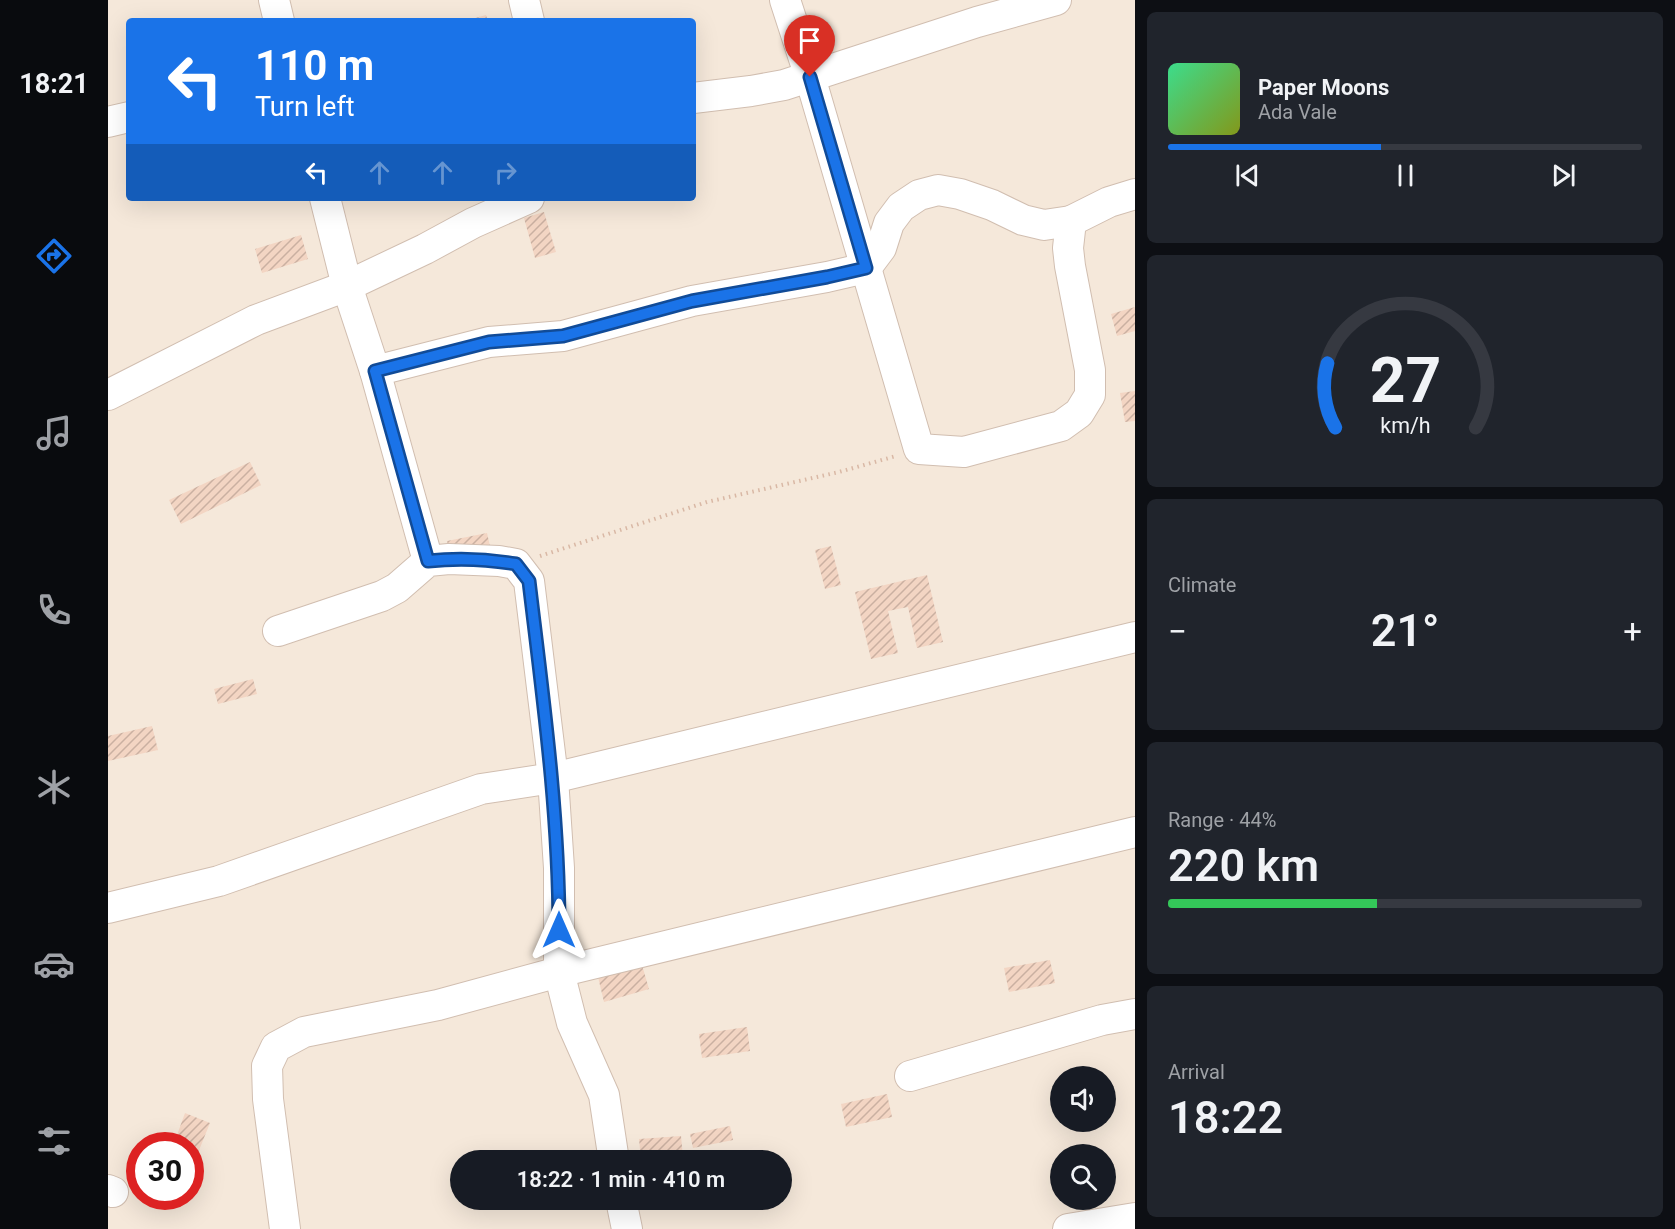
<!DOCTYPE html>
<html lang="en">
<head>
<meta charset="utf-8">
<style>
  body { margin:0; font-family:Roboto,sans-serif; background:#20242c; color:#f1f3f6; height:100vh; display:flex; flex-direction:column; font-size:22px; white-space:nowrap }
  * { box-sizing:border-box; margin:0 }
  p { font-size:20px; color:#9ea1a6 }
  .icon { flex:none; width:33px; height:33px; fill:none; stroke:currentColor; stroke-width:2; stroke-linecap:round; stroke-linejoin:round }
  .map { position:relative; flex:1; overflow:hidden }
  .panel { display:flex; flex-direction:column; gap:12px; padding:12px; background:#0d0f14; width:540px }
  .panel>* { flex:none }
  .top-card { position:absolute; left:18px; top:18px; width:570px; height:183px; border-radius:6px; box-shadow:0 6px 24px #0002; background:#1a73e8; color:#fff; overflow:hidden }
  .buttons { position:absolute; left:942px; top:1066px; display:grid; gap:12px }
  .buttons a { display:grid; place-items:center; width:66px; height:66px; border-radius:50%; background:#171b24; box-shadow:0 6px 24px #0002; font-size:30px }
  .speed { position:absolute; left:18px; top:1132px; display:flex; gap:12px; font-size:30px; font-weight:700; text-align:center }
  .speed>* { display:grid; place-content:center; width:78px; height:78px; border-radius:50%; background:#171b24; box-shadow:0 6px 24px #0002; line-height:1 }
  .speed .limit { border:9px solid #d22; background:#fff; color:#111 }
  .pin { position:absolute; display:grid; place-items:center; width:51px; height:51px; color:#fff; margin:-62px -26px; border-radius:50% 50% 50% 0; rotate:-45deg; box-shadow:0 0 6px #0007 }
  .pin .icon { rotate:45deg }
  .me { position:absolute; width:66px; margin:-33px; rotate:0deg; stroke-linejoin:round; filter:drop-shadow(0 0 4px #0008) }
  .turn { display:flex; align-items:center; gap:21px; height:126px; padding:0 30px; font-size:27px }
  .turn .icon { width:78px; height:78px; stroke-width:2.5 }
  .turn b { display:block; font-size:42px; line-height:51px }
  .lanes { display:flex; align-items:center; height:57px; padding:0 30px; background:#0003; justify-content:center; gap:30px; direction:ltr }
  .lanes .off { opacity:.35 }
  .big { font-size:45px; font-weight:600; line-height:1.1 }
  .panel .widget { flex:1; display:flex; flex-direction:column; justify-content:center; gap:9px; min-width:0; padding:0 21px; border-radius:9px; background:#20242c }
  .panel .dial { align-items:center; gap:0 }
  .dial svg { height:156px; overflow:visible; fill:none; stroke:#363941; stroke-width:7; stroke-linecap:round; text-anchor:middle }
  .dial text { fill:#f1f3f6; stroke:none }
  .song { display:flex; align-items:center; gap:18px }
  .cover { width:72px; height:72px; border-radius:9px; background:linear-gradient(135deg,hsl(150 70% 55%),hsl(70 70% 35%)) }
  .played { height:6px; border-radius:3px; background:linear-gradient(90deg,#1a73e8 45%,#363941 45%) }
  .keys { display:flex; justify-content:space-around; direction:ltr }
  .heat { display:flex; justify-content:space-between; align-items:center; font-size:33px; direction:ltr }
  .charge { height:9px; border-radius:4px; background:linear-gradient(90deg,#34c759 44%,#363941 0) }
  .trip { position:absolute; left:342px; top:1150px; width:342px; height:60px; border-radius:30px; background:#171b24; box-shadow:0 6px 24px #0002; font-weight:600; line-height:60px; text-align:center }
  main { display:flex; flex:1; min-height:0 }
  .tab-bar { display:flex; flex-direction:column; width:108px; justify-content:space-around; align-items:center; background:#090b0e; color:#9ea1a6 }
  .tab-bar .icon { width:42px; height:42px }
  .tab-bar .selected { color:#1a73e8 }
  .tab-bar b { font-size:27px; color:#f1f3f6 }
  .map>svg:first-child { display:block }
  .residential { fill:#f5e8da; fill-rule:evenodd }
  .building { fill:url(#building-hatch) }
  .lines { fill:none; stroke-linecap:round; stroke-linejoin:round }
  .minor-casing { stroke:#d1beb0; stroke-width:32 }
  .path { stroke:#d9b8a5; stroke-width:4; stroke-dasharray:1.5 4.5; stroke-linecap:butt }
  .minor { stroke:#fff; stroke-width:30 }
  .route-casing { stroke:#114b97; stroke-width:15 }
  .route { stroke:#1a73e8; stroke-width:10 }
</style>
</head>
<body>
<main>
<nav class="tab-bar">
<b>18:21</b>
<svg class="icon selected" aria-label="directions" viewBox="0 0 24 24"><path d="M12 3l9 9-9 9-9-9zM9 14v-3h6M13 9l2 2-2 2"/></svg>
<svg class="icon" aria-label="music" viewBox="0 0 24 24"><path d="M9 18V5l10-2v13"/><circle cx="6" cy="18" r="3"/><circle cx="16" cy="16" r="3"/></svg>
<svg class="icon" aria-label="phone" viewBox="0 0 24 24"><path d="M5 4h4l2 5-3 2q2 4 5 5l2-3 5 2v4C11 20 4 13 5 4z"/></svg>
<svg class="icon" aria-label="climate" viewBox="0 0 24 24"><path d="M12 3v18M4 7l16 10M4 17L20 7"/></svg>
<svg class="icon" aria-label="car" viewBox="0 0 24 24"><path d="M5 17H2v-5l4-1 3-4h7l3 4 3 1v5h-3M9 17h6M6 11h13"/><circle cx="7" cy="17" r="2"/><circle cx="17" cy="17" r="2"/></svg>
<svg class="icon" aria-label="filters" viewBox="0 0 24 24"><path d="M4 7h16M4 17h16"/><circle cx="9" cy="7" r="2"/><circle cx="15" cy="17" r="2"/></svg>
</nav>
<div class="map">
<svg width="1027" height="1229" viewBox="0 0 1027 1229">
  <defs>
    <pattern id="building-hatch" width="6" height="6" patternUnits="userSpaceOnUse" patternTransform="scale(1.5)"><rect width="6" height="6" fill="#f3d5c3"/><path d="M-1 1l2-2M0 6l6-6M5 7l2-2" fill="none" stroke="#cab0a1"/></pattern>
  </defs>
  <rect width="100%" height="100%" fill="#fdf6ec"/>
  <path class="residential" d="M0 0H1027V1229H0ZM21 21H585V198H21ZM952 1077H998V1122H952ZM32 1146H82V1197H32ZM952 1155H998V1200H952ZM352 1161H674V1200H352Z"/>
  <g class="building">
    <path d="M378 15 380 21H360V20Z"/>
    <path d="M436 212 448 252 427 258 416 218Z"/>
    <path d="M193 235 200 259 154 273 147 249Z"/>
    <path d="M1027 307V331L1009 336 1003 314Z"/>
    <path d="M1027 391V421L1017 422 1012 393Z"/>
    <path d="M142 462 153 485 73 524 61 500Z"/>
    <path d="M379 533 382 546 342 554 339 541Z"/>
    <path d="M723 546 733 585 717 589 707 550Z"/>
    <path d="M819 575 835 642 809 648 800 607 780 611 790 653 763 659 747 592Z"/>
    <path d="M145 679 149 694 110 704 106 689Z"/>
    <path d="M44 726 50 750 0 761V736Z"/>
    <path d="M942 960 947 983 901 992 896 968Z"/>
    <path d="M534 965 541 989 496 1002 490 977Z"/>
    <path d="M639 1027 642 1051 594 1058 591 1034Z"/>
    <path d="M779 1094 784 1117 738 1127 733 1104Z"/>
    <path d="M77 1113 102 1123 83 1170 82 1146H65Z"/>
    <path d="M622 1126 625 1140 585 1148 582 1134Z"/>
    <path d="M573 1136 575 1157 533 1160 531 1139Z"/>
    <path d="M44 1197H72L67 1209 43 1199Z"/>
  </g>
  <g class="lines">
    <g class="minor-casing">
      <g id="minor">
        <path d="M166 0 171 21"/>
        <path d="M416 0 421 21"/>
        <path d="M677 0 702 77 811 449 856 452 953 426 971 413 982 395V370L962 266 960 248 963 221 1001 202 1027 194"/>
        <path d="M585 98 643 91 676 85 869 22 948 0"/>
        <path d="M0 122 21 117"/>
        <path d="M217 198 239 286 267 371 320 561"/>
        <path d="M267 371 381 342 455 336 584 301 719 277 758 268 773 248 781 223 793 207 811 195 830 190 852 194 884 205 915 220 936 225 963 221"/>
        <path d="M0 395 148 320 239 286 317 249 365 223 421 198"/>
        <path d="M170 631 274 596 289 588 320 561 341 559 391 561 408 564 421 581 445 778 451 868V972L464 1023 496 1095 506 1161"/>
        <path d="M0 908 111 881 373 789 445 778 1027 637"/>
        <path d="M802 1076 994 1020 1027 1014"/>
        <path d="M0 1190 5 1192"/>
        <path d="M513 1200 519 1229"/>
        <path d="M177 1229 160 1099 159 1066 168 1047 196 1032 330 1005 451 972 1027 832"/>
        <path d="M960 1229 1027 1218"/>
      </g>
    </g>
    <path class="path" d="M432 556 599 502 731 472 788 456"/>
    <use href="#minor" class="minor"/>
  </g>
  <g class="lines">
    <g class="route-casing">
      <path id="route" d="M451 930C451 813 435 698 421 581L408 564C379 559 349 558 320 561L267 371 381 342 455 336 584 301 719 277 758 268 702 77"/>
    </g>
    <use href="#route" class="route"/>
  </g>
</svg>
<div class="buttons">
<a><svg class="icon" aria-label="sound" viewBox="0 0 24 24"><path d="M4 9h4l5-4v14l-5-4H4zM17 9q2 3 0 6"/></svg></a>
<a><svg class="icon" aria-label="search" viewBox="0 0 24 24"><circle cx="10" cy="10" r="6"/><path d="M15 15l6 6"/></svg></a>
</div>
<div class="speed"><div class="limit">30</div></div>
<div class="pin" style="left:702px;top:77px;background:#d93025"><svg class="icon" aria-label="arrive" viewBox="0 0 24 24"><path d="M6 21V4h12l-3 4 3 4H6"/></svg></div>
<svg class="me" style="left:451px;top:930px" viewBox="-20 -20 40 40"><path d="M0-17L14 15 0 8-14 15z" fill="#1a73e8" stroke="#fff" stroke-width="4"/></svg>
<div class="trip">18:22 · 1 min · 410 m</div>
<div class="top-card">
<div class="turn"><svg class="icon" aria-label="left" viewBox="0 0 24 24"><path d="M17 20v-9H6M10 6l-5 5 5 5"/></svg><div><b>110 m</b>Turn left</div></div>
<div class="lanes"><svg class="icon" aria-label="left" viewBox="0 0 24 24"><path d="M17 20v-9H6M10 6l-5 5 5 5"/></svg><svg class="icon off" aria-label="ahead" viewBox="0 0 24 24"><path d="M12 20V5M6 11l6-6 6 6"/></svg><svg class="icon off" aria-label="ahead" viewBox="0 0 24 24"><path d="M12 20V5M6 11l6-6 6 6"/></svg><svg class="icon off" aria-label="right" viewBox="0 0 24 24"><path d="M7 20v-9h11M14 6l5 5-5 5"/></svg></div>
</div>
</div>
<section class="panel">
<div class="widget">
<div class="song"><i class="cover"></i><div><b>Paper Moons</b><p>Ada Vale</p></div></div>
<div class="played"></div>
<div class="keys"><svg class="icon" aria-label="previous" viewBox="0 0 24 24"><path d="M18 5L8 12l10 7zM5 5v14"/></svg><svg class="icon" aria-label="pause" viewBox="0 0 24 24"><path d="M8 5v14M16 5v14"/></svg><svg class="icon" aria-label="next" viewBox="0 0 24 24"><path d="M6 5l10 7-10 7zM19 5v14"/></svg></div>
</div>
<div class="widget dial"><svg viewBox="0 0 100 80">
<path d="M14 69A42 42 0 1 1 86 69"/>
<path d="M14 69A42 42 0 0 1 10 36" stroke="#1a73e8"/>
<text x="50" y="56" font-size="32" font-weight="700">27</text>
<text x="50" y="72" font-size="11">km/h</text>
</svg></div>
<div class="widget"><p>Climate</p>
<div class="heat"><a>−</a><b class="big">21°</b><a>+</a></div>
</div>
<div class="widget"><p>Range · 44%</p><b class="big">220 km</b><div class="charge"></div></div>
<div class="widget"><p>Arrival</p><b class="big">18:22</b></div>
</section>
</main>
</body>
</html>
